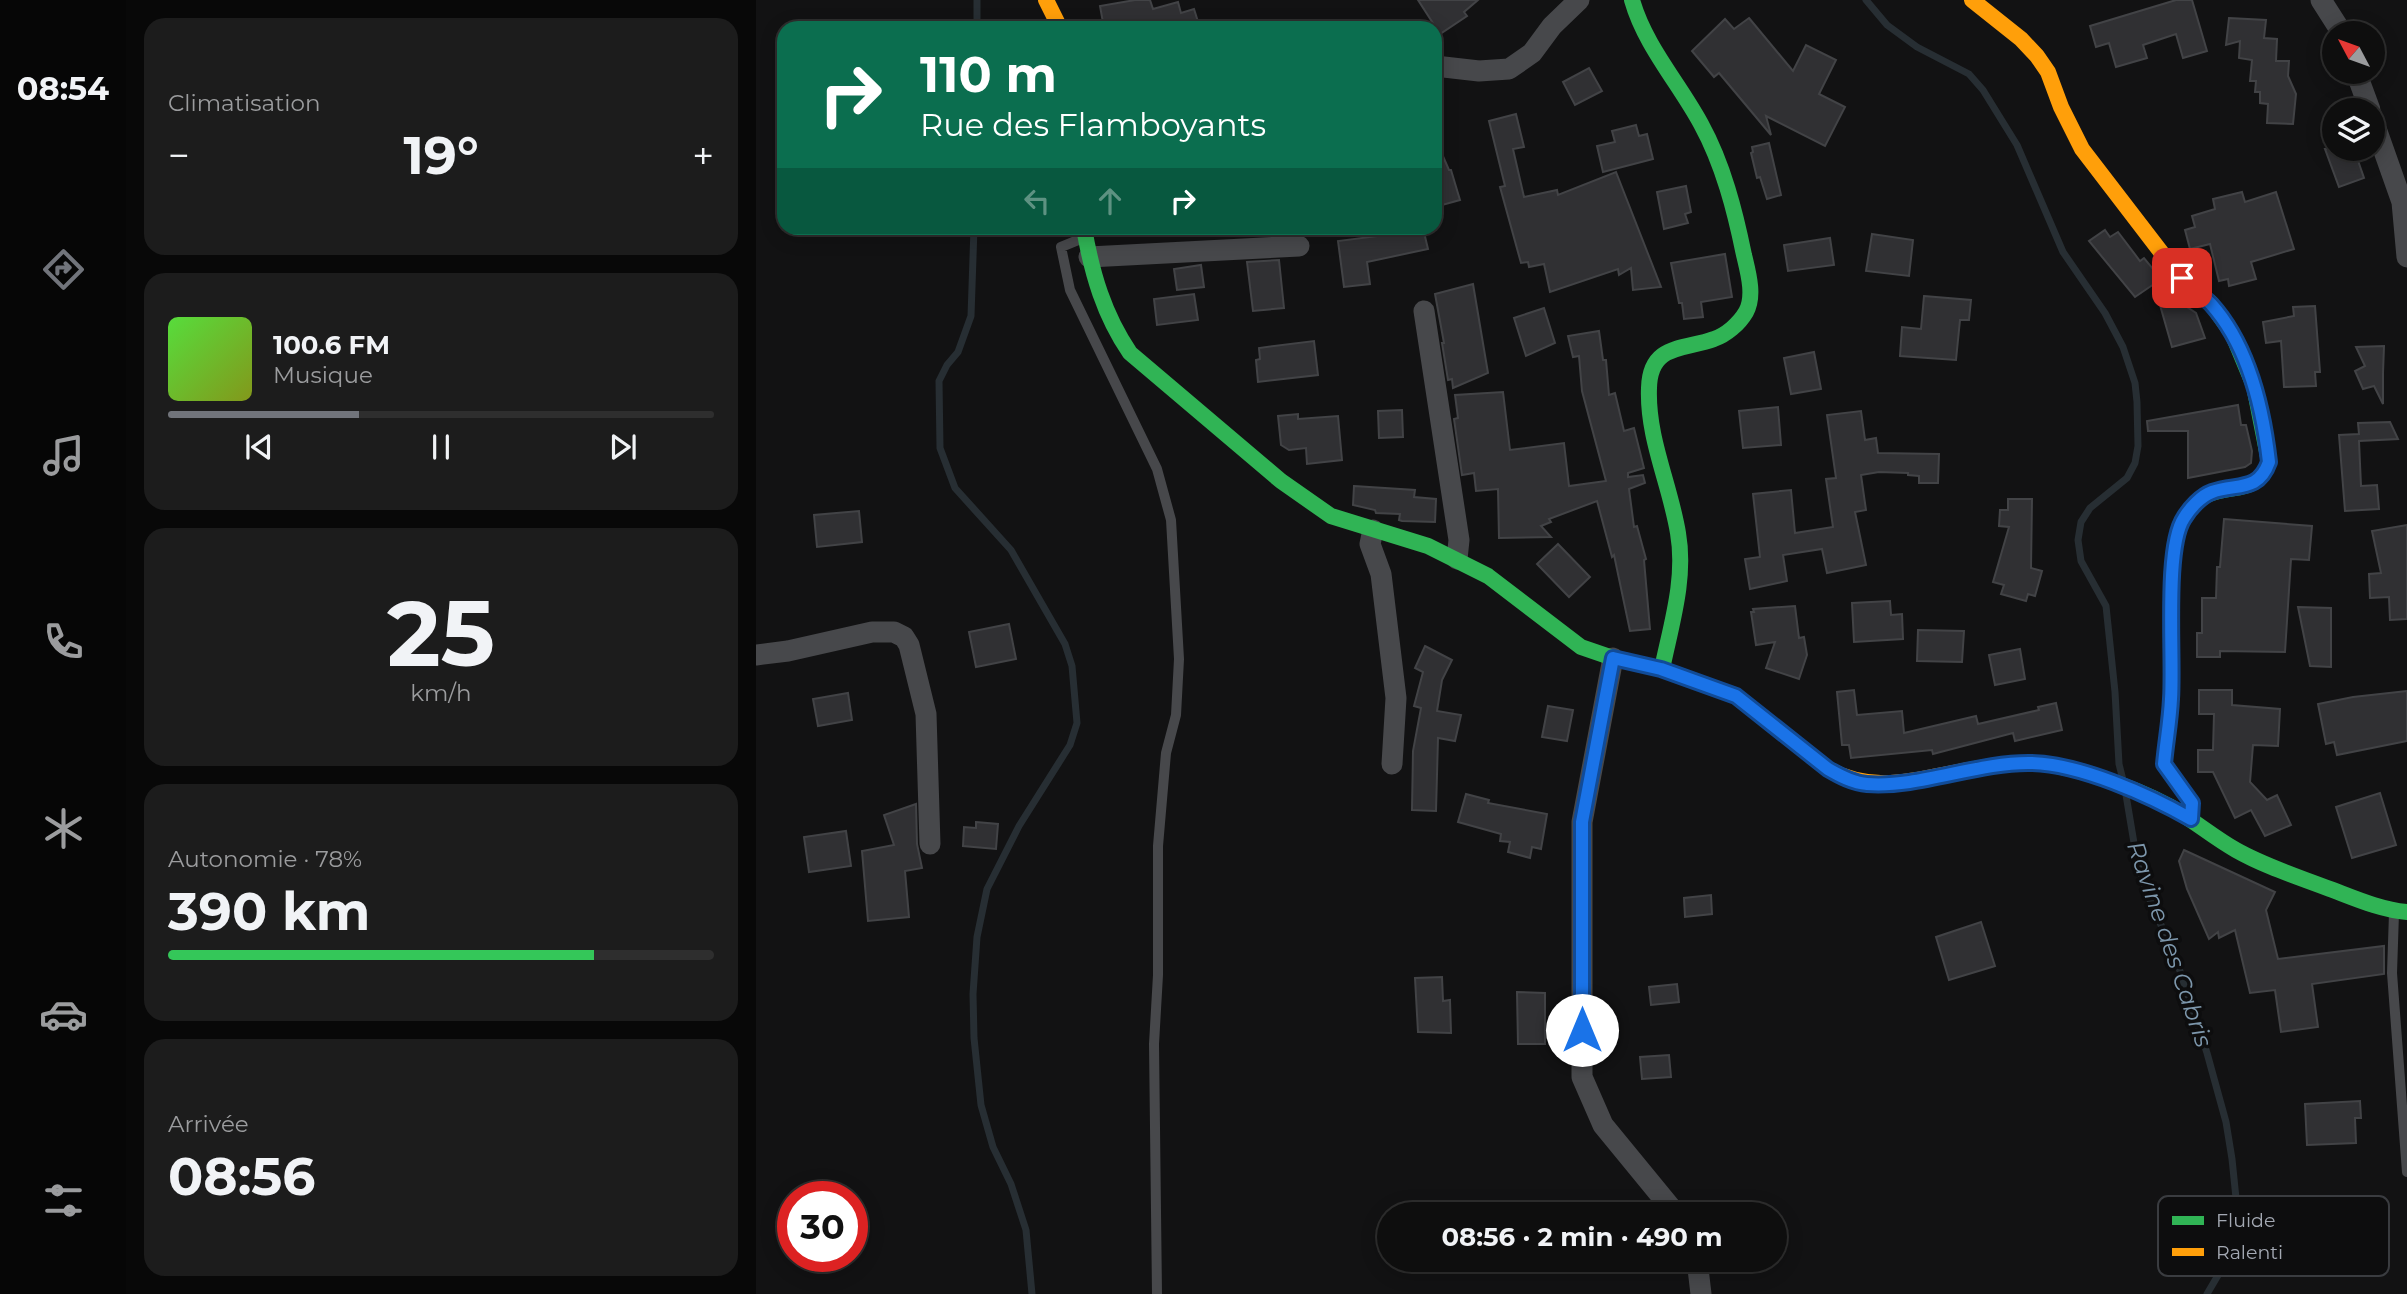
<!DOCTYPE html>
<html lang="fr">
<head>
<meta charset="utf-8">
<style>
  body { margin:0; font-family:Montserrat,sans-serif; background:#1c1c1c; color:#f1f3f6; height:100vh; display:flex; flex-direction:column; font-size:26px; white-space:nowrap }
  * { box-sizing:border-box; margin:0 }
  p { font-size:23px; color:#9b9c9e }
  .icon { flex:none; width:38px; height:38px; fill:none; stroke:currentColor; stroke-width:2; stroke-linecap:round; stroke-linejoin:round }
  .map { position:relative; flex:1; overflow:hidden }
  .side { display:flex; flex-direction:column; gap:18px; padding:18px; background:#080808; width:630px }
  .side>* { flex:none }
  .top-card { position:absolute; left:21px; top:21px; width:665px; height:214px; border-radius:21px; box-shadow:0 4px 18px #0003,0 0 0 2px #2e2e2e; background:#0b6e4f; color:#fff; overflow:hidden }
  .needle { width:46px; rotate:311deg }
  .tools { position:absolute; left:1566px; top:21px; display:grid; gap:14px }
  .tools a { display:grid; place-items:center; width:63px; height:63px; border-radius:50%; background:#0e0e0e; box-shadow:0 4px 18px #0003,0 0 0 2px #2e2e2e; font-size:35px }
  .speed { position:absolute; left:21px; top:1181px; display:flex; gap:14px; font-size:35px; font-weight:700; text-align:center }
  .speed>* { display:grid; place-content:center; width:91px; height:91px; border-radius:50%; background:#0e0e0e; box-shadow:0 4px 18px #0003,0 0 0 2px #2e2e2e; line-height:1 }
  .speed .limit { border:10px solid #d22; background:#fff; color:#111 }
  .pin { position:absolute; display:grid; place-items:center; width:60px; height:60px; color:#fff; margin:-30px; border-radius:14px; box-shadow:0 4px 10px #0006 }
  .me { position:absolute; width:77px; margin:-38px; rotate:0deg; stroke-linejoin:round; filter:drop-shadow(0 0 5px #0008) }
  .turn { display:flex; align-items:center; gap:24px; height:147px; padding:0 28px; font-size:32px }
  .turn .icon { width:91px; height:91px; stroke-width:2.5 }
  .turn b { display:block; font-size:49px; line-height:60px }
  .lanes { display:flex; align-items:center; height:66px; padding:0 28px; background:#0003; justify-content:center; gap:35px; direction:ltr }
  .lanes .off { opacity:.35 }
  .big { font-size:52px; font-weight:700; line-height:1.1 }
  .side .widget { flex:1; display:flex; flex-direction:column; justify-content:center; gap:10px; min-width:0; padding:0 24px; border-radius:21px; background:#1c1c1c }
  .side .dial { align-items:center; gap:0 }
  .dial b { font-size:91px; line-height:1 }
  .song { display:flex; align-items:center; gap:21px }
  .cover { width:84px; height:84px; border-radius:10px; background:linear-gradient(135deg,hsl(110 70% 55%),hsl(70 70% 35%)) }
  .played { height:7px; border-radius:4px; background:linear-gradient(90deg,#71747b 35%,#2e2e2e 35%) }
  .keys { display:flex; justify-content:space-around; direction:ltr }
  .heat { display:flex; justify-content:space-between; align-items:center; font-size:38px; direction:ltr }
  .charge { height:10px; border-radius:5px; background:linear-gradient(90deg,#34c759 78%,#2e2e2e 0) }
  .trip { position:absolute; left:621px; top:1202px; width:410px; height:70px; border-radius:35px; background:#0e0e0e; box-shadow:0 4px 18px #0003,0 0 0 2px #2e2e2e; font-weight:700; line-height:70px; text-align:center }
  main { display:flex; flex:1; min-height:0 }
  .tab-bar { display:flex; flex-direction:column; width:126px; justify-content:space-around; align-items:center; background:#060606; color:#9b9c9e }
  .tab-bar .icon { width:49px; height:49px }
  .tab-bar .selected { color:#71747b }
  .tab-bar b { font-size:32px; color:#f1f3f6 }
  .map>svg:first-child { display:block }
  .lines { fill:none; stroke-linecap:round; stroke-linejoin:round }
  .stream { stroke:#272e33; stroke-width:7 }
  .building { fill:#303033; stroke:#424346; stroke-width:2 }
  .lane { stroke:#47484b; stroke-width:10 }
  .street { stroke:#47484b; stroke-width:21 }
  .fast { stroke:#30b455; stroke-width:16 }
  .slow { stroke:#ff9f0a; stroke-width:16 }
  .route-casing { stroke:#114b97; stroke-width:18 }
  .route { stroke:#1a73e8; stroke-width:12 }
  .labels { text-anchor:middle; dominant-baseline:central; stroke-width:7; stroke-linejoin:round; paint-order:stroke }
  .water-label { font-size:24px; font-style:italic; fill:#7d97ac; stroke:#0d0d0e }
  .key { fill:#0d0d0e; stroke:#3a3c40; stroke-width:2 }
  .key-label { font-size:19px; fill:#a4a9b3 }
</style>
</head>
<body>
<main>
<nav class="tab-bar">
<b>08:54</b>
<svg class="icon selected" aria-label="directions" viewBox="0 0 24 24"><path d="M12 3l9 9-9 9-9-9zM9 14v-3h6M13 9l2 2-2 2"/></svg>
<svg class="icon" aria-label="music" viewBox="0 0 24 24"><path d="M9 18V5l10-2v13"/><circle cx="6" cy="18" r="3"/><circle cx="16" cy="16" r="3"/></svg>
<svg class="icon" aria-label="phone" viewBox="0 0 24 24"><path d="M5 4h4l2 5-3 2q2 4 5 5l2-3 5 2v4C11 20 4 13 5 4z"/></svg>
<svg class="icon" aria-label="climate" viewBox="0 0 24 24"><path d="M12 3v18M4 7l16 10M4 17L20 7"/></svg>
<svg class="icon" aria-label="car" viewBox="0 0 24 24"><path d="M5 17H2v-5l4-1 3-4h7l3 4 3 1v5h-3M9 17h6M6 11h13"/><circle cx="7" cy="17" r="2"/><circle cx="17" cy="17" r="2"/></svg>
<svg class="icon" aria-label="filters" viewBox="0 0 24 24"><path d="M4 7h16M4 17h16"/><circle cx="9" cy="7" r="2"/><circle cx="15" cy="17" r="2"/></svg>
</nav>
<section class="side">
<div class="widget"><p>Climatisation</p>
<div class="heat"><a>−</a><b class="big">19°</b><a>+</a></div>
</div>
<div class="widget">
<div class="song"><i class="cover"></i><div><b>100.6 FM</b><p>Musique</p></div></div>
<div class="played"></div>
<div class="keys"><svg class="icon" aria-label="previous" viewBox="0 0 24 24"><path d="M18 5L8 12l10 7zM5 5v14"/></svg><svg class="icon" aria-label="pause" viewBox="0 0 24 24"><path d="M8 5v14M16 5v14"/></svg><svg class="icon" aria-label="next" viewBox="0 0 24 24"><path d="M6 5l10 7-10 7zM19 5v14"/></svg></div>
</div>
<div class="widget dial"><b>25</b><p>km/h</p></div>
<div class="widget"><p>Autonomie · 78%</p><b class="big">390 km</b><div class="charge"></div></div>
<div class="widget"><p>Arrivée</p><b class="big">08:56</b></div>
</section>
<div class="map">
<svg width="1651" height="1294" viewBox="0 0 1651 1294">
  <rect width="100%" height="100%" fill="#121213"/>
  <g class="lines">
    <g class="stream">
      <path d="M221 0V28"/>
      <path d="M1110 0 1131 25 1161 47 1213 74 1227 90 1261 145 1307 252 1349 313 1367 347 1379 383 1381 402 1382 446 1379 463 1371 478 1334 508 1325 522 1322 540 1325 561 1350 606 1359 692 1363 764 1367 780"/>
      <path d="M218 228 215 316 202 352 191 365 183 381 184 448 199 488 255 550 309 644 316 666 321 723 314 745 263 826 231 889 221 937 217 994 218 1038 225 1105 237 1147 255 1184 270 1230 276 1294"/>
      <path d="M1370 795 1381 861 1390 891 1420 959 1451 1053 1470 1122 1476 1159 1480 1198 1471 1260 1451 1294"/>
    </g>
  </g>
  <g class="building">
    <path d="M379 0H394L397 9 422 2 425 13 438 9 444 28H348L344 6Z"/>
    <path d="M662 0H722L708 12 711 16 684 34Z"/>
    <path d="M1420 0H1436L1451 51 1427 58 1420 34 1387 45 1391 58 1360 67 1353 43 1340 47 1334 26Z"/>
    <path d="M993 18 1037 71 1050 45 1080 60 1063 94 1089 107 1069 146 1010 116 1015 135 963 73 958 77 936 51 969 19 978 29Z"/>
    <path d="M1473 18 1510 20 1508 38 1521 39 1520 61H1533L1532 76 1540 94 1537 124 1511 123 1512 104 1504 103V92H1499L1500 81H1494L1496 60 1483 58 1484 41 1470 45Z"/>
    <path d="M833 68 846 91 819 105 807 82Z"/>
    <path d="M760 114 768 147 757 149 768 197 801 190 802 195 860 172 905 287 877 290 875 268 863 275 862 269 794 292 788 264 773 267 772 262 765 263 744 187 749 186 733 121Z"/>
    <path d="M880 125 883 136 891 134 897 159 847 172 841 146 859 142 856 131Z"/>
    <path d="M679 138 693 170H695L704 200 679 207Z"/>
    <path d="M1013 143 1025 195 1011 199 1004 177 1001 178 995 153 997 152 996 147Z"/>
    <path d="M1569 149H1598L1608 178 1583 187Z"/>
    <path d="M930 186 935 212 929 214 932 223 908 229 901 192Z"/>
    <path d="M1486 192 1489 202 1520 192 1538 249 1495 262 1500 279 1473 286 1472 279 1463 281 1454 244 1434 249 1429 230 1439 227 1436 216 1459 209 1457 199Z"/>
    <path d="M636 228H667L672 249 611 262 614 284 588 287 582 241 638 234Z"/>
    <path d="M1349 230 1354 237 1362 232 1384 261 1388 258 1425 303 1440 313 1449 338 1416 347 1398 284 1379 297 1333 241Z"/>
    <path d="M1116 234 1157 240 1153 276 1110 271Z"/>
    <path d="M1074 238 1078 265 1032 271 1028 245Z"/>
    <path d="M969 254 976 297 945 302 947 317 928 319 926 303H923L915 263Z"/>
    <path d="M523 260 528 308 497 311 491 262Z"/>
    <path d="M445 265 448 287 421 290 418 269Z"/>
    <path d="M717 284 732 373 697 388 696 379 692 380 686 343H688L679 294Z"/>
    <path d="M438 294 442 320 401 325 398 299Z"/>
    <path d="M1168 296 1215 300 1213 320H1204L1200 360 1144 356 1146 327 1165 329Z"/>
    <path d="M1559 306 1564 372H1559L1560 386 1528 387 1525 341 1510 343 1507 322 1538 316 1537 307Z"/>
    <path d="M788 308 799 343 770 356 758 318Z"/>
    <path d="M843 331 847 360H850L853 395 859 393 868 431 878 428 888 468 872 473V477L887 475 889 483 873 489 878 527 881 526 890 559 888 560 894 629 874 631 858 555 856 557 841 501 793 519 795 522 785 526 795 537 743 538 742 489 720 491 718 473 706 475 698 419 702 418 699 395 747 392 754 450 808 443 813 486 850 481 826 391 823 356 817 357 812 336Z"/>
    <path d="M558 341 562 375 502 382 500 360 504 359 503 348Z"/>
    <path d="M1628 346 1627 373V404L1618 386 1607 389 1599 371 1609 366 1600 347Z"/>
    <path d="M1058 352 1065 389 1035 394 1028 358Z"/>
    <path d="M1482 405 1485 425H1490L1496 451 1495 463 1489 467 1432 478V431H1392L1391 421Z"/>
    <path d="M1022 407 1025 445 987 448 983 411Z"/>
    <path d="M646 410 647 437 623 438 622 411Z"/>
    <path d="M1105 411 1109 440 1120 438 1122 453 1183 454 1182 483H1163V476L1152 475V473L1123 472 1105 475 1110 510 1099 512 1110 565 1071 573 1066 549 1027 555 1031 581 994 589 989 559 1004 557 997 494 1035 490 1039 533 1077 527 1070 479 1080 478 1071 415Z"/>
    <path d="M542 414V419L582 416 586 460 551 464 550 448 533 450 525 445 522 416Z"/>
    <path d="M1634 422 1642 439 1603 441 1605 486 1621 485 1623 509 1589 511 1583 435 1603 434 1602 423Z"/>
    <path d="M598 486 659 490 658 497 680 499 679 522 646 521 643 520 644 514 620 513 619 510 597 505Z"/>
    <path d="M1252 499H1276L1275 568 1286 571 1279 596 1272 594 1270 601 1245 594 1248 585 1237 582 1253 527 1243 526 1244 510H1252Z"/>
    <path d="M103 511 106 542 61 547 58 515Z"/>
    <path d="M1468 519 1556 526 1553 560 1535 559 1529 652 1464 651V657H1441V633H1446V598H1460L1461 567H1464Z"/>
    <path d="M1651 525V619L1634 620 1633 597 1614 598 1613 574 1625 573 1616 531Z"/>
    <path d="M802 544 834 577 813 597 781 564Z"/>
    <path d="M1134 601 1135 615 1146 614 1147 639 1098 642 1096 603Z"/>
    <path d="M1039 606 1043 638 1048 637 1051 655 1043 679 1010 668 1019 642 1000 645 995 612H998L997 609Z"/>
    <path d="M1542 607 1575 608V667L1554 666Z"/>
    <path d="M253 624 260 659 220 667 213 632Z"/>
    <path d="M1162 630 1208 631 1206 662 1161 661Z"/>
    <path d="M669 646 696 660 686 680 681 711 705 715 699 741 682 738 680 811 656 810 657 751 665 708 658 706 667 672 659 668Z"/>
    <path d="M1264 649 1269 679 1239 685 1233 655Z"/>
    <path d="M1098 690 1101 715 1146 711 1148 733 1220 716 1222 724 1283 710 1282 707 1300 703 1306 730 1259 741 1257 733 1177 754 1176 750 1095 758 1093 745H1086L1081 692Z"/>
    <path d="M1443 690H1476V705L1524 709 1522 746 1497 745 1494 782 1511 800 1521 795 1535 825 1509 836 1495 810 1479 818 1457 772H1442V750H1457L1458 714H1443Z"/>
    <path d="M1651 691V741L1581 755 1578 742 1570 744 1562 704 1597 697Z"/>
    <path d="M92 693 96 720 62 726 57 699Z"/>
    <path d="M792 706 817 710 811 741 786 737Z"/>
    <path d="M1624 793 1640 845 1596 858 1580 807Z"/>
    <path d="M710 794 733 800 732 803 791 814 785 849 776 847 774 858 752 852 754 842 744 841 745 834 702 822Z"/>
    <path d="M160 804 161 844 166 868 149 871 153 917 112 921 106 851 138 845 128 815Z"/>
    <path d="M220 822 242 824 240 849 207 846 208 827 220 828Z"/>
    <path d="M90 831 95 866 53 872 48 837Z"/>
    <path d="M1428 850 1519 892 1510 910 1522 959 1628 946V974L1556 984 1562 1027 1525 1032 1519 990 1494 993 1479 930 1463 938 1462 932 1453 939 1431 889 1423 861Z"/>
    <path d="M955 895 956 914 929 917 928 898Z"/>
    <path d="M1225 922 1239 966 1193 980 1180 937Z"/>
    <path d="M686 977 687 1001 694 1000 695 1033 662 1032 659 978Z"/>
    <path d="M921 984 923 1002 895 1005 893 987Z"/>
    <path d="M761 992 789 993V1044H762Z"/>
    <path d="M913 1055 915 1077 886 1079 884 1057Z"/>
    <path d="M1604 1101 1605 1118H1599L1600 1143 1551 1145 1549 1104Z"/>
  </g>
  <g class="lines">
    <g class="lane">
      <path d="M327 238 305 247 314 290 401 469 415 520 423 659 420 715 410 753 402 846V975L398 1044 401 1294"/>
      <path d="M1638 913 1636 973 1651 1172"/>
    </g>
    <g class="street">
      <path d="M1565 0 1586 33"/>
      <path d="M679 66 723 71 753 69 776 53 796 26 823 0"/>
      <path d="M1600 72 1614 110"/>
      <path d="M1617 120 1646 202 1651 257"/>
      <path d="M333 257 543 246"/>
      <path d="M668 311 703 540 701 559"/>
      <path d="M617 530 614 544 625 574 640 698 636 764"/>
      <path d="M0 655 32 651 116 632H138L148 637 153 645 170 714 174 844"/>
      <path d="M857 658 826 822V1077L847 1125 920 1214"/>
      <path d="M941 1260 945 1294"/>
    </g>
    <g class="fast">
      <path d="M876 0C889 46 923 83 945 124 967 164 979 211 988 255 992 272 999 296 990 312 983 324 970 335 958 339 929 350 894 343 893 388 891 438 914 484 922 533 930 579 915 625 906 669"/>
      <path d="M328 228C336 274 348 315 374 353L525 481 575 516 672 546 732 576 825 647 857 658 906 669 953 686"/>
      <path d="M1418 269 1438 292 1454 302 1476 333 1498 386 1513 462C1503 492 1480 485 1456 493 1445 496 1434 508 1428 518 1409 546 1417 660 1415 700 1414 721 1410 743 1408 764L1436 803 1435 819"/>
      <path d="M1212 770C1233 766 1254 763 1275 763 1314 764 1379 788 1413 806 1436 819 1457 837 1480 850 1510 867 1543 877 1574 889 1598 898 1625 910 1651 912"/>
    </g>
    <g class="slow">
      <path d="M290 0 304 28"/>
      <path d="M1216 0 1265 39 1281 56 1292 72 1305 107 1326 149 1418 269"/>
      <path d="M953 686 980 696 1072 769C1119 795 1162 779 1212 770"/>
    </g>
  </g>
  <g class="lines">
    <g class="route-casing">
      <path id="route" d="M826 1030V822L857 658 905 669 980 696 1072 769C1084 776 1097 783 1111 784 1164 788 1221 762 1275 763 1324 764 1393 795 1435 819L1436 803 1408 764C1410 742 1414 721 1415 699 1418 658 1408 548 1428 518 1434 508 1445 496 1456 492 1480 483 1502 493 1513 462 1507 409 1492 345 1455 304 1446 295 1436 289 1426 278"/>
    </g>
    <use href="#route" class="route"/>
  </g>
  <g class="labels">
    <g class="water-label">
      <text transform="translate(1414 944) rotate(71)">Ravine des Cabris</text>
    </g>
  </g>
  <rect x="1402" y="1196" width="231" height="80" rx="10" class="key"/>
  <rect x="1416" y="1216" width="32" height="9" fill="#30b455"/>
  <rect x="1416" y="1248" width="32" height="8" fill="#ff9f0a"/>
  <g class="key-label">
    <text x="1460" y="1227">Fluide</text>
    <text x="1460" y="1259">Ralenti</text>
  </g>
</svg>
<div class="tools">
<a><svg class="needle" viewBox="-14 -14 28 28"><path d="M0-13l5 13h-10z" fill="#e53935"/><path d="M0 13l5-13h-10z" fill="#9b9c9e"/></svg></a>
<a><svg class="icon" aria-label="layers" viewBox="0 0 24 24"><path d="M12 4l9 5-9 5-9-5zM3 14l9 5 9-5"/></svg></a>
</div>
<div class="speed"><div class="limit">30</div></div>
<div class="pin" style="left:1426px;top:278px;background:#d93025"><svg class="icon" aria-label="arrive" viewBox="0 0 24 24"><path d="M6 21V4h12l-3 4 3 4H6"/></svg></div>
<svg class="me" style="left:826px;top:1030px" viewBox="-20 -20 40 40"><circle r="19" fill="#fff"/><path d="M0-13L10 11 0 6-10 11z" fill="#1a73e8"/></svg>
<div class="trip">08:56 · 2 min · 490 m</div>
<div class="top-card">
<div class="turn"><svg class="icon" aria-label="right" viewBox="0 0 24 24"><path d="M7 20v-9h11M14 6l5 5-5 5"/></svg><div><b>110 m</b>Rue des Flamboyants</div></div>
<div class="lanes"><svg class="icon off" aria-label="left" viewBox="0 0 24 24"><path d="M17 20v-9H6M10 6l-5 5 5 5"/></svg><svg class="icon off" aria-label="ahead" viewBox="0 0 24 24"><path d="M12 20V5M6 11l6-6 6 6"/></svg><svg class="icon" aria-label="right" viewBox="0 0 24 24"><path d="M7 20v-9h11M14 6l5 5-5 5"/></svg></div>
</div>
</div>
</main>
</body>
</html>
